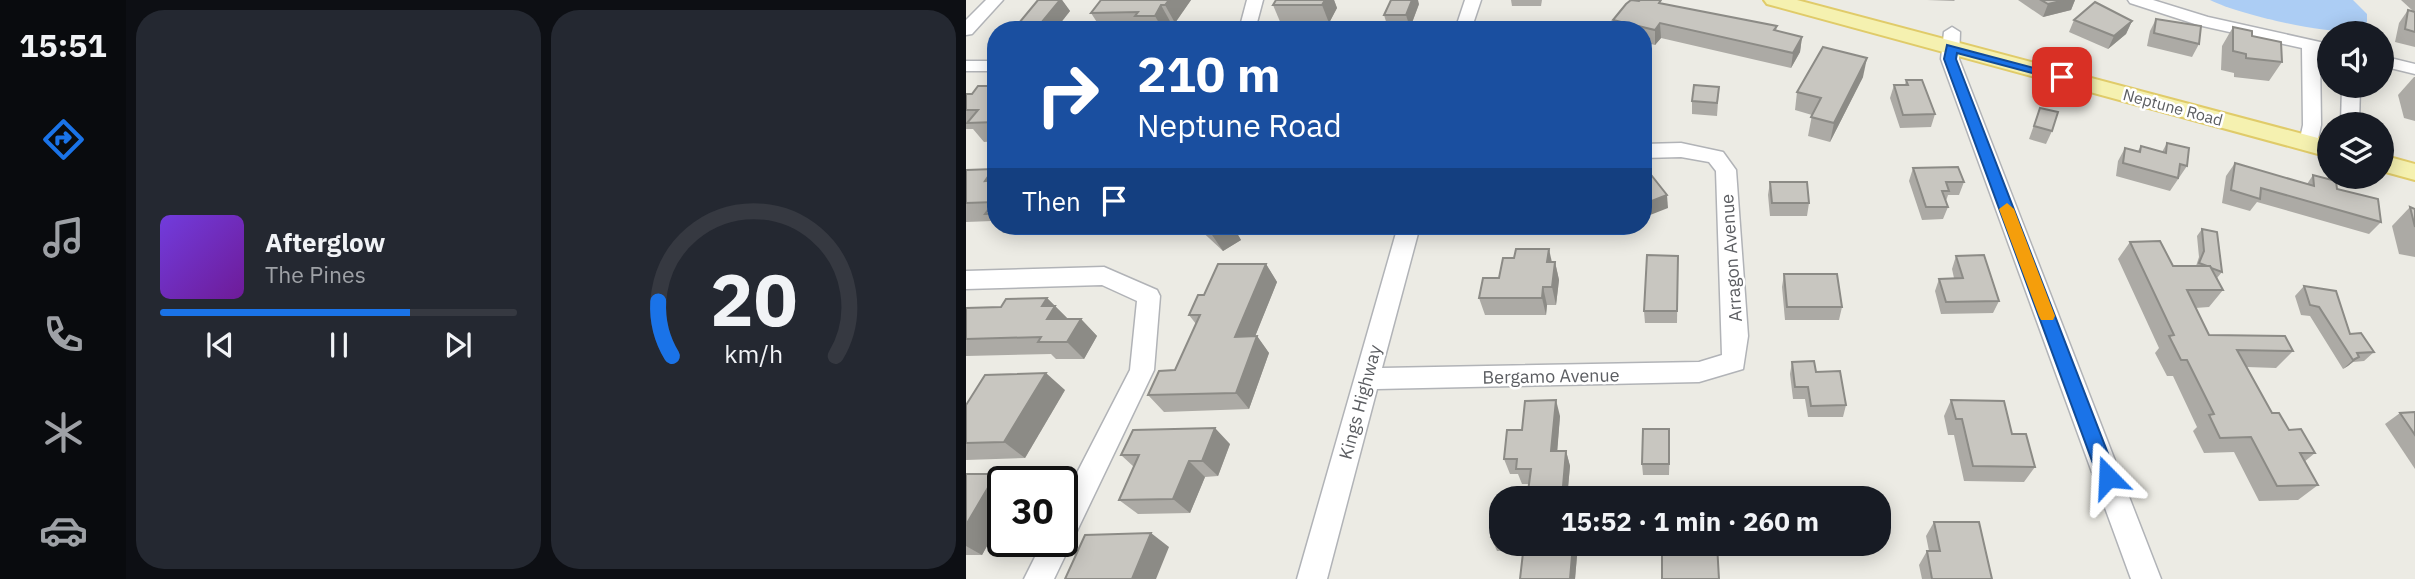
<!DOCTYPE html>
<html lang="en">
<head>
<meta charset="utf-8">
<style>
  body { margin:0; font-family:"IBM Plex Sans",sans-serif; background:#242831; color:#f1f3f6; height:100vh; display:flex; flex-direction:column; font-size:26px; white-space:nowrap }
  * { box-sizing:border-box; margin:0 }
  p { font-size:23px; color:#9ea1a6 }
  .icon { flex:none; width:38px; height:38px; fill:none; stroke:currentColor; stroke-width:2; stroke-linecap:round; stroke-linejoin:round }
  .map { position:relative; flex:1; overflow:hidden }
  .sheet { display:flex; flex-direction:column; gap:10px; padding:10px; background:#0d0f14; width:840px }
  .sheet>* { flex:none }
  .hud { position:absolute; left:21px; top:21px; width:665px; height:214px; border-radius:28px; box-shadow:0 4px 18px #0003; background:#1a4fa0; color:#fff; overflow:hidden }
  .fabs { position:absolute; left:1351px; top:21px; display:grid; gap:14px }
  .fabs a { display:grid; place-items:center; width:77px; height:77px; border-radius:50%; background:#171b24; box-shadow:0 4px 18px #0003; font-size:35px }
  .speed { position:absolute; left:21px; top:466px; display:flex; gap:14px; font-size:35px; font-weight:700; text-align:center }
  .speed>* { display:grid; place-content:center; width:91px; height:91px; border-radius:50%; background:#171b24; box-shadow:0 4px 18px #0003; line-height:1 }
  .speed .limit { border:4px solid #111; border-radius:10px; background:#fff; color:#111 }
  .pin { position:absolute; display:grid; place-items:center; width:60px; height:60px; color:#fff; margin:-30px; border-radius:14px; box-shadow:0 4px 10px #0006 }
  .me { position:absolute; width:77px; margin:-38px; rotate:339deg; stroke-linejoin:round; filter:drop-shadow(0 0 5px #0008) }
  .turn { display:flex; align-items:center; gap:24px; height:147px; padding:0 35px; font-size:32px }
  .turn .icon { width:91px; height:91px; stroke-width:2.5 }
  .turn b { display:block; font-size:49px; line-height:60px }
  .then { display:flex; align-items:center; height:66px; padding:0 35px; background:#0003; gap:14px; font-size:26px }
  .sheet .card { flex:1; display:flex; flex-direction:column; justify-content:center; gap:10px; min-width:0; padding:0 24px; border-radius:28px; background:#242831 }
  .sheet .dial { align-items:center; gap:0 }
  .dial svg { height:182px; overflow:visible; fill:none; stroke:#363941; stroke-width:7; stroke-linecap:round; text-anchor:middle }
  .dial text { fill:#f1f3f6; stroke:none }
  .song { display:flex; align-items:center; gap:21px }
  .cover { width:84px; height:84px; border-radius:10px; background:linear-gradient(135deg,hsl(260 70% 55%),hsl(280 70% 35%)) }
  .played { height:7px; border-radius:4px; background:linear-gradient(90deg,#1a73e8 70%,#363941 70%) }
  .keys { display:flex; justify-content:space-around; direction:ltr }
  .sheet .tiles { flex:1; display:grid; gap:10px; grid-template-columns:repeat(2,1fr) }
  .trip { position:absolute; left:523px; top:486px; width:402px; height:70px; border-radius:28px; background:#171b24; box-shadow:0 4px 18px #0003; font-weight:700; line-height:70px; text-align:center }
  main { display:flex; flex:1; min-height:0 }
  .menu { display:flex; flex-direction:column; width:126px; justify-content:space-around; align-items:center; background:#090b0e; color:#9ea1a6 }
  .menu .icon { width:49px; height:49px }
  .menu .selected { color:#1a73e8 }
  .menu b { font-size:32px; color:#f1f3f6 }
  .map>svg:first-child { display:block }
  .water { fill:#accdf4 }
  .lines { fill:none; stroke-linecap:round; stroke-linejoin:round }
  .minor-casing { stroke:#b1b3b7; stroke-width:3 }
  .major-casing { stroke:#e0cb69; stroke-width:4 }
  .minor { fill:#fff; fill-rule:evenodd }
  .major { fill:#f5f1b0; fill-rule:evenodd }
  .wall { fill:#acaaa5 }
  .shaded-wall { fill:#8c8b86 }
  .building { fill:#c8c6c0; stroke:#8c8b86; stroke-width:2 }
  .route { fill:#1a73e8; stroke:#114b97; stroke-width:2 }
  .slow { fill:#f59e0b }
  .labels { text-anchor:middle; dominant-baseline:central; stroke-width:5; stroke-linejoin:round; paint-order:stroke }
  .far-street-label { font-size:16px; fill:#5c5e62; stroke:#fff }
  .street-label { font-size:18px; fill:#5c5e62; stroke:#fff }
</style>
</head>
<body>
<main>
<nav class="menu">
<b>15:51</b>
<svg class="icon selected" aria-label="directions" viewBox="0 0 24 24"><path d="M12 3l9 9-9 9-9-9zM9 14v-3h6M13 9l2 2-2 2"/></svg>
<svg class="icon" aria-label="music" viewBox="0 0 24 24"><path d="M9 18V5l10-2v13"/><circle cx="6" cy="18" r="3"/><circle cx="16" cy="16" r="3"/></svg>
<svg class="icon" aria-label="phone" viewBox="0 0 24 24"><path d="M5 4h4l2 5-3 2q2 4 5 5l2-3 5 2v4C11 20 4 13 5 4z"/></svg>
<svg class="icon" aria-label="climate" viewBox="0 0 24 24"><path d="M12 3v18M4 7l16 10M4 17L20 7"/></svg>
<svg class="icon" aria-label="car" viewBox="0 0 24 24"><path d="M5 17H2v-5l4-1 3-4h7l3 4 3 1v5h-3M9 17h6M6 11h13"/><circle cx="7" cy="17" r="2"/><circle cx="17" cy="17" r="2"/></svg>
</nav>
<section class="sheet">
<div class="tiles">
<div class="card">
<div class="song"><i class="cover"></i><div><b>Afterglow</b><p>The Pines</p></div></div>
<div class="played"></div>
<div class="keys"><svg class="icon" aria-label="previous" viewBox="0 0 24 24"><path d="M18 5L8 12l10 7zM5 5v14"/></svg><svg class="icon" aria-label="pause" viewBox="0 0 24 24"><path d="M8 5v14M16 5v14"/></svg><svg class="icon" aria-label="next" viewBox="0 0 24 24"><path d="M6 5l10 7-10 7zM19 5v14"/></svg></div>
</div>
<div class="card dial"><svg viewBox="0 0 100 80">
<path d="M14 69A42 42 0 1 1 86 69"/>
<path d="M14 69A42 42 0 0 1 8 45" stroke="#1a73e8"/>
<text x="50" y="56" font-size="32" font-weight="700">20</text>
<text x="50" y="72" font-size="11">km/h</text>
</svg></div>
</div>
</section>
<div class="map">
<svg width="1449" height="579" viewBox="0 0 1449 579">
  <rect width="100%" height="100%" fill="#ecebe4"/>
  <path class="water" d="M1244 0H1387L1401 14V22L1390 32C1356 33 1274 15 1244 0Z"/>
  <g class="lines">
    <g class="minor-casing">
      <g id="minor">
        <path d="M20 0H37L6 34 0 35V20Z"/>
        <path d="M281 0H297L289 30H273Z"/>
        <path d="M499 0H515L505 30H489Z"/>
        <path d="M1162 0H1187L1242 17 1363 44V54L1354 52 1355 125 1350 148H1336L1333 143 1337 125 1336 48 1232 25 1164 3Z"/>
        <path d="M986 27 994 32 993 59 1195 579H1165L975 59 978 32Z"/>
        <path d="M1416 56 1449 64V74L1416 66Z"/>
        <rect x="0" y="61" width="30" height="10"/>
        <path d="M1376 86H1394L1393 124H1375Z"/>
        <path d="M715 143 757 152 770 170 782 336 777 369 733 382 411 389 361 579H331L432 226H454L416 368 733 362 756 355 750 171 743 162 715 157 677 158V144Z"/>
        <path d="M138 267 191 290 194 296 188 370 88 579H58L77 541H96V502L164 370 171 301 136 285 0 289V271Z"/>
      </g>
    </g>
    <g class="major-casing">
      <g id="major">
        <path d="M798 0H831L1363 141V157L801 4Z"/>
        <path d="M1416 155 1449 164V180L1416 171Z"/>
      </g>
    </g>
    <use href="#minor" class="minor"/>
    <use href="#major" class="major"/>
  </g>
  <g class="wall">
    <path d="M72 0H96L104 11 89 30H49L48 29Z"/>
    <path d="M135 0H225L209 23H205L201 30H136L125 13Z"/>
    <path d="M310 0H368L371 8 363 23 315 24 307 5Z"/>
    <path d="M545 0H576L575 6H546Z"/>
    <path d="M961 0H989L988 1Z"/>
    <path d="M1052 0H1109L1105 10 1077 17Z"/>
    <path d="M1435 0H1449V47L1429 42 1433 23 1442 10 1447 11Z"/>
    <path d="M673 1 697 4 811 26 810 31 836 37 834 52 825 68 695 38 689 45 677 42V30H648L647 20Z"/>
    <path d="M453 4 444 28H422L418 15Z"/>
    <path d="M1190 19 1233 44 1226 57 1181 46 1184 31Z"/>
    <path d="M1108 20 1166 21 1160 34 1142 49 1103 32Z"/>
    <path d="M1267 27 1286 36 1316 62 1303 81 1268 77V73L1255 70 1256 46Z"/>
    <path d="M897 77 864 142 842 136 846 115 829 110 831 92Z"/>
    <path d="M1448 77H1449V121L1438 118 1432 95Z"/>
    <path d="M940 80 969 114 965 127 934 128 924 98 928 85H939Z"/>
    <path d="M30 86V141L18 142 7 129H0V94H6Z"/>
    <path d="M753 87 751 116 726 114V101Z"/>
    <path d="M1074 108 1086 131 1080 144 1063 139Z"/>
    <path d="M1201 143 1221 166 1204 191 1150 176 1152 161 1159 148 1172 151 1175 146 1196 152Z"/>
    <path d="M1269 163 1341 184 1347 175 1371 189 1415 222 1403 234 1291 202 1284 211 1256 203 1260 176Z"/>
    <path d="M947 168 998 182 993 195H982L980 201 982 207 977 219 956 220 943 181Z"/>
    <path d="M27 169 30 172V225L26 221 0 222V170Z"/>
    <path d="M804 182 843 203 841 216H804L802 195Z"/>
    <path d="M1444 207 1449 209V257L1433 254 1426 226Z"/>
    <path d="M31 226H100L96 232 37 233Z"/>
    <path d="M131 226H192L190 229 135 231Z"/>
    <path d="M230 226H289L272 235 275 240 257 251Z"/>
    <path d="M1236 229 1256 272 1251 278 1257 290 1243 307 1229 308 1243 335 1327 351 1310 368 1281 367 1306 413 1323 430 1349 453 1338 462 1352 485 1332 500 1293 501 1268 452 1238 453 1227 431 1231 427 1207 376H1201L1189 353 1193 348 1152 259 1164 242 1207 266H1230L1233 257 1231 236Z"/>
    <path d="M712 256 711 323H679L678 311Z"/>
    <path d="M990 256 1033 301 1027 313 975 314 969 291 973 279 988 278 986 269Z"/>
    <path d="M586 262H589L593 280 590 305H581L580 315H519L513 298 533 278Z"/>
    <path d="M300 264 311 282 289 336H291L303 353 283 409 198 412 182 395 209 370 230 324 223 315 238 295Z"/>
    <path d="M818 274 876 307 873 320H819L816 287Z"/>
    <path d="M1338 286 1384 334 1408 352 1398 361 1387 362 1377 369 1344 316 1335 315 1329 296Z"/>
    <path d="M81 298 102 319H115L131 336 118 359H90L85 354 0 356V307H35Z"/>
    <path d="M826 362 850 372 880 405 877 417H842L839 399H827L824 374Z"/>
    <path d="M99 390 59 458 0 460V443Z"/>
    <path d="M985 400 1046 434 1069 467 1058 482 998 481 988 435H982L978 416Z"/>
    <path d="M1449 412V469L1419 424 1434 413Z"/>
    <path d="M594 416 591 451H600L604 466 601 498 561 499 563 484H556L552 474H544L538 459 556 430Z"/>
    <path d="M704 440 703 475H677L676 464Z"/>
    <path d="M264 444 252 476 239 477 224 513 172 514 153 500 168 467 155 455Z"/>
    <path d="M0 474 37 481V517L16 555H0Z"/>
    <path d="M536 507V544H612L609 579H554L557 551H531L525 537Z"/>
    <path d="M968 522 1026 579H956L953 565 961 551H963L960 536Z"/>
  </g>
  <g class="shaded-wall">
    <path d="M94 0H96L104 11 89 30H72L71 28Z"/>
    <path d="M203 0H225L209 23 199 5Z"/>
    <path d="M359 0H368L371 8 363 23 356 5Z"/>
    <path d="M446 0H452L453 4 444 28 440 15Z"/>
    <path d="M1099 0H1109L1105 10 1077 17 1082 4Z"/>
    <path d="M195 5 205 23 201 30H197L189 16Z"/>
    <path d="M1166 21 1160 34 1142 49 1148 36Z"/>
    <path d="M694 23 695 38 689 45V30Z"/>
    <path d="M836 37 834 52 825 68 827 53Z"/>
    <path d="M901 58 897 77 864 142 868 123Z"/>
    <path d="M27 169 30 172V192L19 181Z"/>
    <path d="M701 195 702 208 679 217 678 204Z"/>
    <path d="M91 226H100L96 232Z"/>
    <path d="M256 226H289L272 235 275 240 257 251 244 232Z"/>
    <path d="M583 249 587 267 581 262Z"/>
    <path d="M589 262 593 280 590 305 586 287Z"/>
    <path d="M300 264 311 282 282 354 269 337Z"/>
    <path d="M577 287 581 305 580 315 576 298Z"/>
    <path d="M81 298 106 323 81 319 76 306Z"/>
    <path d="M115 319 131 336 118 359 101 342Z"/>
    <path d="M291 336 303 353 283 409 270 393Z"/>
    <path d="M1393 357 1382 366 1377 369 1387 360Z"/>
    <path d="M80 373 99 390 59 458 38 442Z"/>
    <path d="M590 400 594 416 590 467 585 451Z"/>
    <path d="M249 428 264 444 252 476 236 461Z"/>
    <path d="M600 451 604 466 601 499H596Z"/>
    <path d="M223 461 239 477 224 513 207 499Z"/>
    <path d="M30 474 41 481H37V517L16 555 0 546V525Z"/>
    <path d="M185 533 203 547 190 579H166Z"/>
    <path d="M607 544H612L609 579H604Z"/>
  </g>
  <g class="building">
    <path d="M72 0H94L71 28 48 29Z"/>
    <path d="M135 0H203L199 5H195L189 16H169L172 12 125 13Z"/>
    <path d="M310 0H359L356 5H307Z"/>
    <path d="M425 0H446L440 15H418Z"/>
    <path d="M665 0 673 1 674 0H695L693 3 811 26 808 30 836 37 827 53 694 23 689 30 647 20 660 4Z"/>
    <path d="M1075 0H1099L1082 4Z"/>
    <path d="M1129 2 1166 21 1148 36 1108 20Z"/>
    <path d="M1442 10 1449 12V32L1439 29Z"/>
    <path d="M1190 19 1235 26 1233 44 1188 33Z"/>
    <path d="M1267 27 1286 31V36L1315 42 1316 62 1280 58V54L1267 51Z"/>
    <path d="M857 47 901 58 868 123 845 117 855 98 831 92Z"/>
    <path d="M940 80H956L969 114 937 115 928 85H942Z"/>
    <path d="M728 85 753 87 751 103 726 101Z"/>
    <path d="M12 86H30V92L28 95H30V122L1 123 12 110H0V94H6Z"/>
    <path d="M1074 108 1092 112 1086 131 1068 126Z"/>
    <path d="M1201 143 1223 148 1221 166 1214 164 1212 178 1157 163 1159 148 1174 152 1175 146 1200 153Z"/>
    <path d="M1269 163 1348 186 1347 175 1370 181 1371 189 1412 199 1415 222 1295 188 1294 199 1265 190Z"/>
    <path d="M992 167 998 182H980L983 191H976L982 207H960L947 168Z"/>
    <path d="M27 169 19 181 30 180V214H19L28 202 0 203V170Z"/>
    <path d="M686 176 701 195 678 204 677 179Z"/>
    <path d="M804 182H841L843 203H806Z"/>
    <path d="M1444 207 1449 209V227Z"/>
    <path d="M237 226H256L244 232Z"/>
    <path d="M1236 229 1251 232 1256 272 1245 268 1244 266H1241L1233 263 1238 251Z"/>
    <path d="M1194 241 1207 266H1244L1257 290H1221L1243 335 1319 336 1327 351 1271 350 1306 413H1313L1323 430 1335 429 1349 453H1334L1352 485 1311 486 1285 437 1254 438 1243 415 1248 414 1221 360H1215L1203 336 1208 335 1164 242Z"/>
    <path d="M550 249H583L581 262H589L586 287H577L576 298H513L517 278H533L537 258H548Z"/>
    <path d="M681 255 712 256 711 311H678Z"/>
    <path d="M1018 255 1033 301 980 302 973 279 997 278 990 256Z"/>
    <path d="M252 264H300L269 337 291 336 270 393 182 395 193 371 209 370 234 315H223L232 295H238Z"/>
    <path d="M818 274H871L876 307H821Z"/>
    <path d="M1338 286 1370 291 1384 334 1395 333 1408 352 1391 353 1393 357 1387 360 1353 307 1344 305Z"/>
    <path d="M81 298 76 306H89L81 319H115L101 342H72L75 337 0 339V308L35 307 40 299Z"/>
    <path d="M848 361 850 372 874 371 880 405 845 406 842 387H829L826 362Z"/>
    <path d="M80 373 38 442 0 443V405L19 375Z"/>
    <path d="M590 400 585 451H600L596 498H611V499H561L565 469H550L551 459H538L541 430H556L559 401Z"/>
    <path d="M985 400 1038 401 1046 434H1060L1069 467 1007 466 996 419H990Z"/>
    <path d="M1449 412V435L1434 413Z"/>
    <path d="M249 428 236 461H223L207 499 153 500 173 455H155L167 430Z"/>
    <path d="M677 429H703V464H676Z"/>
    <path d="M0 474H30L0 525Z"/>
    <path d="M529 507H536V537H525Z"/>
    <path d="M968 522H1013L1026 579H966L961 551H974Z"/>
    <path d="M185 533 166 579H99L119 535Z"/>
    <path d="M558 544H607L604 579H554Z"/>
    <path d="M696 544H751L753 579H696Z"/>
  </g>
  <path class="route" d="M981 45 1102 77 1096 81 991 53 990 59 1151 477 1148 483 1142 485 1135 483 1132 477 978 59Z"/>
  <path class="slow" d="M1041 203 1048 209 1089 316 1087 320H1075L1073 316 1033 209Z"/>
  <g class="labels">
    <g class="far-street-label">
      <text transform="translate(1207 107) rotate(15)">Neptune Road</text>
    </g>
    <g class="street-label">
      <text transform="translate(765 258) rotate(-94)">Arragon Avenue</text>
      <text transform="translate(585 376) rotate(-1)">Bergamo Avenue</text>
      <text transform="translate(394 402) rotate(-75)">Kings Highway</text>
    </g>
  </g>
</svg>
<div class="fabs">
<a><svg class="icon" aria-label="sound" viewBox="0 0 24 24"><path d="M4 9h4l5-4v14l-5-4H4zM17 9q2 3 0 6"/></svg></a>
<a><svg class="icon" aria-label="layers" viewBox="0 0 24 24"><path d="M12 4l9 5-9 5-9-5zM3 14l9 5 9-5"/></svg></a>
</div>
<div class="speed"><div class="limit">30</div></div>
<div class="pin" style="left:1096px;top:77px;background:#d93025"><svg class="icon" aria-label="arrive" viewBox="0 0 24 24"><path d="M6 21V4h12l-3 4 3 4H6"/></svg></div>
<svg class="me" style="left:1142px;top:477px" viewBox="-20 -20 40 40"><path d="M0-17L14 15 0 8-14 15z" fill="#1a73e8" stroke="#fff" stroke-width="4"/></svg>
<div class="trip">15:52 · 1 min · 260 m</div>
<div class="hud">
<div class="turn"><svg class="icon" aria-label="right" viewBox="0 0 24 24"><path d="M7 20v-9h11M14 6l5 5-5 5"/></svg><div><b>210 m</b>Neptune Road</div></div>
<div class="then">Then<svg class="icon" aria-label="arrive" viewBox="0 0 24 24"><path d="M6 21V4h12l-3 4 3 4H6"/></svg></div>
</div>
</div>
</main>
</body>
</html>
